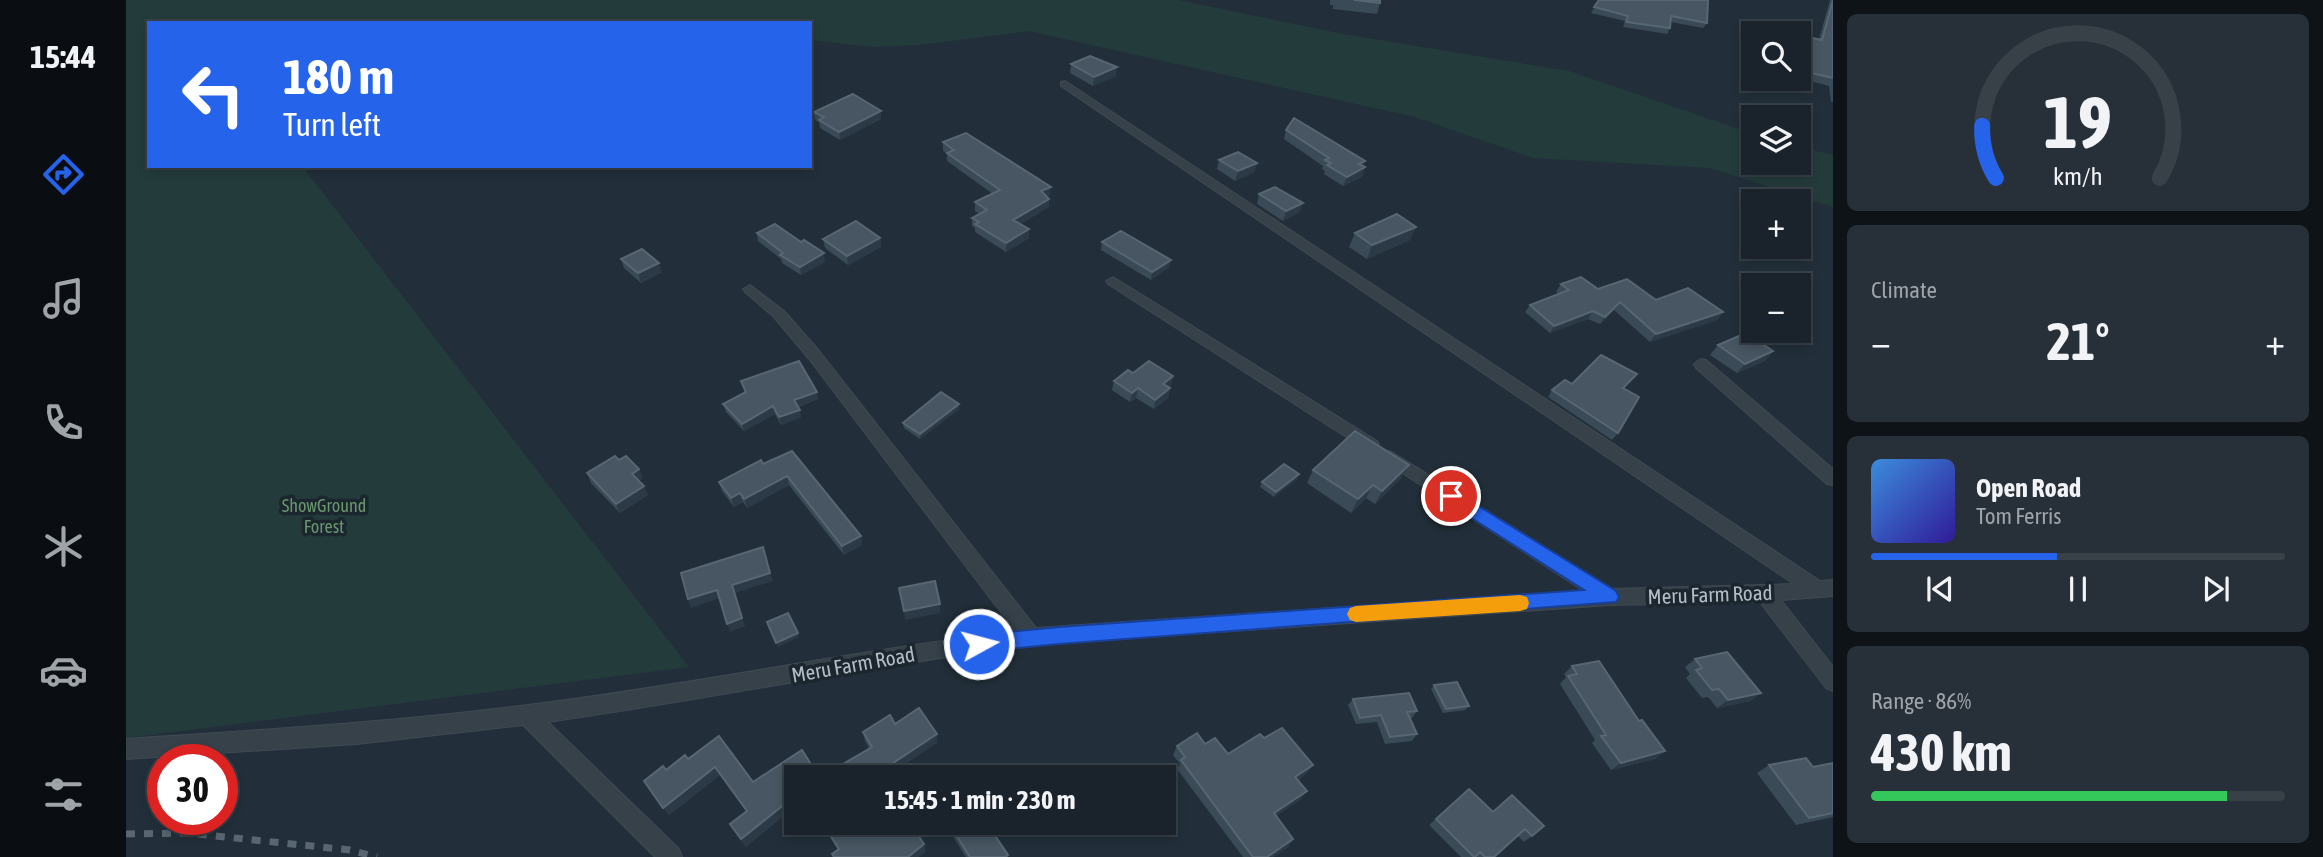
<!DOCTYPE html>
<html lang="en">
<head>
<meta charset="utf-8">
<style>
  body { margin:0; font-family:"Asap Condensed",sans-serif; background:#272f38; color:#f1f3f6; height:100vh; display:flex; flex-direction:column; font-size:26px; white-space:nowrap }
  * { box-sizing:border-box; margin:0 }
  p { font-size:23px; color:#9fa4a9 }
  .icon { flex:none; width:38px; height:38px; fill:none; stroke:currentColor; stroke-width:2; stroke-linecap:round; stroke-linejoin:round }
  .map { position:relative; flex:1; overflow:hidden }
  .drawer { display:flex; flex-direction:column; gap:14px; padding:14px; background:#0e1318; width:490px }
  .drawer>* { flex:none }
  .hud { position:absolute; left:21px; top:21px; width:665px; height:147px; border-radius:0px; box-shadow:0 4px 10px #0003,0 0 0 2px #384048; background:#2563eb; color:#fff; overflow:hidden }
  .tools { position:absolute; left:1615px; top:21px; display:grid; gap:14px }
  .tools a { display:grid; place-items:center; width:70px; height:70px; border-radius:0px; background:#1a232c; box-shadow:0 4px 10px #0003,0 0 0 2px #384048; font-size:35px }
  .speed { position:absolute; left:21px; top:744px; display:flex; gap:14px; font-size:35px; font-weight:700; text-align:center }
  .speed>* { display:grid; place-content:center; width:91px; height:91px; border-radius:50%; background:#1a232c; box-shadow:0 4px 10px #0003,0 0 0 2px #384048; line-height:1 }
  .speed .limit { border:10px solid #d22; background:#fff; color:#111 }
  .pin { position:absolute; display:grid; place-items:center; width:60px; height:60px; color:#fff; margin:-30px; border:4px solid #fff; border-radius:50%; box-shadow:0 2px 7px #0007 }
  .me { position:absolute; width:77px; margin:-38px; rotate:83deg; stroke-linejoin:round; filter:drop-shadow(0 0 5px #0008) }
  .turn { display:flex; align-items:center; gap:24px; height:147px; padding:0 21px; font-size:32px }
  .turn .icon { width:91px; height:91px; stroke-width:2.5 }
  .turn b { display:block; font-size:49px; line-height:60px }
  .big { font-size:52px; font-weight:700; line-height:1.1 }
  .drawer .tile { flex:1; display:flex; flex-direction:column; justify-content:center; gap:10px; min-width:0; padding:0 24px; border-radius:10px; background:#272f38 }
  .drawer .dial { align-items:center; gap:0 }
  .dial svg { height:182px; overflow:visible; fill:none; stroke:#384048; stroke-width:7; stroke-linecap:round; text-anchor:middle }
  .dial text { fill:#f1f3f6; stroke:none }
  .song { display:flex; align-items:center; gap:21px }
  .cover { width:84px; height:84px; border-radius:10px; background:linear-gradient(135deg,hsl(210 70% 55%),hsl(250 70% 35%)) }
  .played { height:7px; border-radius:4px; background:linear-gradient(90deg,#2563eb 45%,#384048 45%) }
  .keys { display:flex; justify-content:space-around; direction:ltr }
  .heat { display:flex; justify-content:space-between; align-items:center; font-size:38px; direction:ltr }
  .charge { height:10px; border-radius:5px; background:linear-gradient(90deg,#34c759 86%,#384048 0) }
  .trip { position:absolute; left:658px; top:765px; width:392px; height:70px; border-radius:0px; background:#1a232c; box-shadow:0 4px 10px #0003,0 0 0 2px #384048; font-weight:700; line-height:70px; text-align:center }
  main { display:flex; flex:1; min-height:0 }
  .dock { display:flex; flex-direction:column; width:126px; justify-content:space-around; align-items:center; background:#0a0e12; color:#9fa4a9 }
  .dock .icon { width:49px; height:49px }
  .dock .on { color:#2563eb }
  .dock b { font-size:32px; color:#f1f3f6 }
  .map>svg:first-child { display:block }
  .green { fill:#243b3b }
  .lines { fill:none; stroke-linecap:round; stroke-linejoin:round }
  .minor-casing { stroke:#3f4a53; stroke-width:2 }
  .minor { fill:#36414a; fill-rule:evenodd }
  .rail { stroke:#586671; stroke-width:7; stroke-dasharray:9 9; stroke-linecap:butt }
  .wall { fill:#3a4a56 }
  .shaded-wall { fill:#2b3a46 }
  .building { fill:#475662; stroke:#576672; stroke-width:2 }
  .route { fill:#2563eb; stroke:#184099; stroke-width:2 }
  .slow { fill:#f59e0b }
  .labels { text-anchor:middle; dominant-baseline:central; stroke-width:7; stroke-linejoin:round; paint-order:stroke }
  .park-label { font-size:18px; fill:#69976d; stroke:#1b262f }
  .near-street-label { font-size:21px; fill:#b1bcc6; stroke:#1b262f }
</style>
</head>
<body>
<main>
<nav class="dock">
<b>15:44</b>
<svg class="icon on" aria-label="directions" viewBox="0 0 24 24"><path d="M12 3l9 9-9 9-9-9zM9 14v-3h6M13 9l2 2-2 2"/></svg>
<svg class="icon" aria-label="music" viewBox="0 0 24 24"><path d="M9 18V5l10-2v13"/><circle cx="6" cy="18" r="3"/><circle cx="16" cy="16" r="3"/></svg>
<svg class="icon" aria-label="phone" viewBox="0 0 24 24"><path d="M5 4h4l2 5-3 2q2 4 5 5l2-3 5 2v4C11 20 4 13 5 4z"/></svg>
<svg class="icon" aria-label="climate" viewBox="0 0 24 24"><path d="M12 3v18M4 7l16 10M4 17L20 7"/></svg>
<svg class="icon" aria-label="car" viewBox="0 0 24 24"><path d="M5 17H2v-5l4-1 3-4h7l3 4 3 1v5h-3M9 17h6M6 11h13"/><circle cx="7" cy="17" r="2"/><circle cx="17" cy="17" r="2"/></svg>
<svg class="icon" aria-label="filters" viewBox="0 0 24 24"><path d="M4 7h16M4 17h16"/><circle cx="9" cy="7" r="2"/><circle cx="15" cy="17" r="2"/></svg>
</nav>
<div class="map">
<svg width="1707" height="857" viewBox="0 0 1707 857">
  <rect width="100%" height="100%" fill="#222f3a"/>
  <path class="green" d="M0 0H1052L1217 34 1443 71 1627 134 1628 163H1673V147L1707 155V207L1584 168 1407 158 1289 117 903 31 793 45 747 47 684 40V23H23V166H176L563 667 0 738Z"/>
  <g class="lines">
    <g class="minor-casing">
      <g id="minor">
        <path d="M939 81 1694 581 1707 580V596L1655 600 1707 667V691L1700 688 1634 602 1483 605 905 645C743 666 583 699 422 722L553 849 556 857H529L397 725 231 744 0 759V739C134 730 268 722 402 705 565 685 726 651 889 631L684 360 648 317 619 292 617 289 624 285 658 311 694 352 910 628 1458 591 1258 461 1256 457 1258 453 1264 451 1486 589 1668 584 935 86V82Z"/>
        <path d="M987 277 1251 441 1253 445 1251 449H1239L982 284 980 281Z"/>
        <path d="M1575 359 1580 360 1707 469V485L1701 484 1570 368 1568 364Z"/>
      </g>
    </g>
    <use href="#minor" class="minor"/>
    <path class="rail" d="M0 834 61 833 224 850 251 857"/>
  </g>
  <g class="wall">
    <path d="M1204 0H1254V3L1251 14 1207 9V5H1204Z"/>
    <path d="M1473 0 1581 23 1577 28 1545 22 1544 28 1541 34 1497 27 1499 21 1465 13Z"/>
    <path d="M1704 0H1707V102H1705L1703 86 1680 80 1677 61 1673 60V35L1693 39Z"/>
    <path d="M945 64 990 76 967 86 944 73Z"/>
    <path d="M755 111V119L714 140 694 128 693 122 689 120 688 112Z"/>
    <path d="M1160 130 1239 167 1236 177 1217 186 1198 174 1199 171 1196 169 1197 166 1158 139Z"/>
    <path d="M817 142 924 195 921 197 923 207 894 224 903 238 880 252 849 232V228L846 226V218L854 214 849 211V202L867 194 821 161V153L817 151Z"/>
    <path d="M1093 160 1131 163 1128 172 1109 181 1091 169Z"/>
    <path d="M1133 194 1174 212 1157 221 1131 204Z"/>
    <path d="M631 233 675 242 699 262 675 275 656 263 655 259 632 241Z"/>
    <path d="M1229 233 1284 240 1241 259 1223 247Z"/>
    <path d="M754 238 755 247 722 265 699 248 697 239Z"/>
    <path d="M976 242 1043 267 1025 280 975 250Z"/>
    <path d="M495 259 536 272 515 283 498 268Z"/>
    <path d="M1435 284 1472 289 1597 312 1591 320 1524 342 1488 310 1474 324 1462 319 1424 333 1399 312 1404 305 1433 294 1430 292Z"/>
    <path d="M1592 345 1647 351 1639 361 1611 373 1584 355Z"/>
    <path d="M1007 373 1047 376 1045 385 1043 387 1044 388 1042 398 1028 409 1010 398 1004 402 986 390 988 381Z"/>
    <path d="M615 381 692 399 672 407 675 417 655 425 649 414 618 431 600 412 597 404 619 393Z"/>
    <path d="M1505 381 1498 388 1492 433 1486 440 1422 397 1426 390 1446 384Z"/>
    <path d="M833 404V409L794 439 778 428 777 423Z"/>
    <path d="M666 451 735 536 736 545 718 555 663 485 621 508 617 502 608 507 596 491 593 482Z"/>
    <path d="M493 460 517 478 513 481 522 495 494 513 465 483 461 473Z"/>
    <path d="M1187 470 1275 478 1249 504 1240 498 1225 513 1181 483Z"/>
    <path d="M1173 474 1171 479 1148 497 1134 487 1136 482Z"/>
    <path d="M1569 659 1635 693 1624 701 1591 708 1582 697 1576 698 1560 678 1564 674 1559 667Z"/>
    <path d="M1446 666 1513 721 1539 751 1529 759 1485 770 1466 743 1469 740 1434 684 1440 677 1438 674Z"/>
    <path d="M1308 685 1343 706 1339 710 1317 713 1305 689Z"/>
    <path d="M1227 699 1291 711 1286 718H1284L1291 734 1286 741 1259 744 1251 722 1230 724 1222 705Z"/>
    <path d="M769 724 811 743 743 748 739 741 737 732Z"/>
    <path d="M1138 738 1181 773 1172 780 1175 799 1150 816 1167 839 1162 847 1147 857H1117L1051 769 1054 764 1047 755 1051 746 1079 744 1102 754Z"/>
    <path d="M562 759 627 782 670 777V810L668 807 620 847 604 824 620 811 594 775 543 815 518 781Z"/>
    <path d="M1707 763V817L1670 825 1631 773 1643 765 1687 767Z"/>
    <path d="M1343 789 1367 812 1386 795 1406 836 1398 842 1391 835 1368 857H1335L1303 825Z"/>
    <path d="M677 822H783L798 844 799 852 792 857H707L706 854 712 850 695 823 683 832Z"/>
    <path d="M818 822H860L882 855V857H840Z"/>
  </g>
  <g class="shaded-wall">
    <path d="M991 67 990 76 967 86 968 77Z"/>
    <path d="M755 111V119L714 140 713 132Z"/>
    <path d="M1239 161 1236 169 1239 167 1236 177 1217 186 1221 177 1233 164Z"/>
    <path d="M1131 163 1128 172 1109 181 1112 171Z"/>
    <path d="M925 187 924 195 915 200V191Z"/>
    <path d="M923 199V207L887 228V220Z"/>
    <path d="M1177 203 1174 212 1157 221 1160 211Z"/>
    <path d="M1290 227 1284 240 1241 259 1246 245Z"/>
    <path d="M903 229V238L880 252V243Z"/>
    <path d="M754 238 755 247 722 265 721 256Z"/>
    <path d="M698 253 699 262 675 275 674 267Z"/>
    <path d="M1045 260 1043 267 1025 280 1026 272Z"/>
    <path d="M533 263 536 272 515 283 512 273Z"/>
    <path d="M1494 302 1488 310 1474 324 1479 317Z"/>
    <path d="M1467 311 1462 319 1424 333 1428 326Z"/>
    <path d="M1597 312 1591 320 1524 342 1530 334Z"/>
    <path d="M1647 351 1639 361 1611 373 1619 364Z"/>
    <path d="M1047 376 1045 385 1035 393 1037 384Z"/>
    <path d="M1012 388 1010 398 1004 402 1006 393Z"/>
    <path d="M1044 388 1042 398 1028 409 1029 400Z"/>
    <path d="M691 392 692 399 670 407 668 400Z"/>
    <path d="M833 404V409L794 439V434Z"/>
    <path d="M647 406 649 414 618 431 616 424Z"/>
    <path d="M674 410 675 417 655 425 653 417Z"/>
    <path d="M1283 465 1275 478 1249 504 1256 491Z"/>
    <path d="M513 469 517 478 510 483 506 474Z"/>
    <path d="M1173 474 1171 479 1148 497 1150 492Z"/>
    <path d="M661 476 663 485 621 508 618 499Z"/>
    <path d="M1247 485 1240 498 1225 513 1232 499Z"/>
    <path d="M518 486 522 495 494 513 490 504Z"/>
    <path d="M614 493 617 502 608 507 605 498Z"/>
    <path d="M735 536 736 545 718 555 716 546Z"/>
    <path d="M644 573 647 581 609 593 619 626 604 632 601 624 606 585Z"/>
    <path d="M591 590 594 598 565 608 562 599Z"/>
    <path d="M814 604V613L779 620 778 611Z"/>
    <path d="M672 633 673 637 652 647 650 643Z"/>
    <path d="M1635 693 1624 701 1591 708 1602 700Z"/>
    <path d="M811 734V743L760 777H749V775Z"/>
    <path d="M1539 751 1529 759 1485 770 1495 763Z"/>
    <path d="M1187 765 1181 773 1164 785 1169 777Z"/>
    <path d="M589 767 594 775 543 815 537 808Z"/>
    <path d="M1181 791 1175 799 1142 821 1148 813Z"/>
    <path d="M665 799 668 807 620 847 615 839Z"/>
    <path d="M682 822H694L695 823 683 832 680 824Z"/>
    <path d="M1167 839 1162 847 1147 857H1141Z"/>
    <path d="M798 844 799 852 792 857H782Z"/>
  </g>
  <g class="building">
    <path d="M1228 0H1254V3Z"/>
    <path d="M1473 0H1582L1581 23 1545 16 1544 28 1500 22 1502 16 1468 7Z"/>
    <path d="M1707 0V78L1685 73 1682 54 1673 52V35L1696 40Z"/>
    <path d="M964 56 991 67 968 77 945 64Z"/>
    <path d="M727 94 755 111 713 132 693 120 698 117 688 112Z"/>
    <path d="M1168 118 1239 161 1233 164 1239 167 1221 177 1201 165 1205 163 1199 160 1203 158 1160 130Z"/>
    <path d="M840 133 925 187 915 191 923 199 887 220 903 229 880 243 849 224 853 222 846 218 861 210 849 202 874 190 821 153 828 150 817 142Z"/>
    <path d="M1112 152 1131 163 1112 171 1093 160Z"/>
    <path d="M1149 187 1177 203 1160 211 1133 194Z"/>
    <path d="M1271 214 1290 227 1246 245 1229 233Z"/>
    <path d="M730 221 754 238 721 256 697 239Z"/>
    <path d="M649 224 675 242 678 240 698 253 674 267 654 255 657 253 631 233Z"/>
    <path d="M995 231 1045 260 1026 272 976 242Z"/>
    <path d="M516 249 533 263 512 273 495 259Z"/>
    <path d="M1455 277 1472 289 1501 279 1530 300 1562 288 1597 312 1530 334 1494 302 1479 317 1467 311 1428 326 1404 305 1443 290 1435 284Z"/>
    <path d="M1620 333 1647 351 1619 364 1592 345Z"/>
    <path d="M1475 355 1511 374 1497 388 1513 397 1492 433 1426 390 1439 380 1446 384Z"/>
    <path d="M673 361 691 392 668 400 674 410 653 417 647 406 616 424 597 404 620 392 615 381Z"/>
    <path d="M1023 361 1047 376 1037 384 1044 388 1029 400 1012 388 1006 393 988 381 1002 370 1007 373Z"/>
    <path d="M815 392 833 404 794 434 777 423Z"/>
    <path d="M1229 431 1283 465 1256 491 1247 485 1232 499 1187 470Z"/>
    <path d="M666 451 735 536 716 546 661 476 618 499 614 493 605 498 593 482 635 460 637 464Z"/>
    <path d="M489 456 493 460 500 456 513 469 506 474 518 486 490 504 461 473Z"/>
    <path d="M1158 464 1173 474 1150 492 1136 482Z"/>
    <path d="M637 547 644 573 606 585 616 618 601 624 591 590 562 599 555 573Z"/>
    <path d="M809 581 814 604 778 611 773 588Z"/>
    <path d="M662 613 672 633 650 643 641 622Z"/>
    <path d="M1601 652 1635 693 1602 700 1593 689 1586 690 1570 670 1576 668 1569 659Z"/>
    <path d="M1473 661 1513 721 1516 720 1539 751 1495 763 1475 736 1480 735 1442 676 1451 674 1446 666Z"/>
    <path d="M1331 682 1343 706 1320 709 1308 685Z"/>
    <path d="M1283 693 1291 711 1281 712 1291 734 1264 737 1255 715 1234 718 1227 699Z"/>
    <path d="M793 708 811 734 749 775 750 777H695L746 747 737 732 764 715 769 724Z"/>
    <path d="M1156 728 1187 765 1169 777 1181 791 1148 813 1167 839 1141 857H1127L1055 760 1059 757 1051 746 1071 733 1079 744 1089 738 1102 754 1134 734 1138 738Z"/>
    <path d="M593 736 627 782 676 750 693 777H670V808L665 799 615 839 604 824 621 811 589 767 537 808 518 781 537 766 540 770 559 755 562 759Z"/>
    <path d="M1680 758 1687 767 1707 763V813L1683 818 1643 765Z"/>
    <path d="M822 766 829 777H805Z"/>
    <path d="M1343 789 1367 812 1386 795 1418 826 1406 836 1399 829 1368 857H1359L1354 852 1349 857H1348L1310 819Z"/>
    <path d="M696 822H783L798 844 782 857H708L706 854 713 849Z"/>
    <path d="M822 822H860L882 855 879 857H844Z"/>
  </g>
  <path class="route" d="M1325 489 1490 591 1493 597 1490 602 933 644 853 652 846 650 843 644 846 638 853 635 933 627 1458 590 1319 501 1316 496 1319 491Z"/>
  <path class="slow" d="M1394 595 1401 597 1403 603 1401 609 1394 611 1230 622 1224 620 1221 614 1224 608 1230 606Z"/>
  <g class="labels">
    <g class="park-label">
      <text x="198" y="505">ShowGround<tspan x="198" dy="21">Forest</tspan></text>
    </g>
    <g class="near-street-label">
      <text transform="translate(1584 594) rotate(-2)">Meru Farm Road</text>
      <text transform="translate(727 664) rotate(-10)">Meru Farm Road</text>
    </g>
  </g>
</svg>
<div class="tools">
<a><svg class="icon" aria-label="search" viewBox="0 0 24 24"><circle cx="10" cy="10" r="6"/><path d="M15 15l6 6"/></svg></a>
<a><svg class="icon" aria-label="layers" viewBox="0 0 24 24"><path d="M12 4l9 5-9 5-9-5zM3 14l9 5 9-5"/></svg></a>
<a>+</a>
<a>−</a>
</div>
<div class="speed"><div class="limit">30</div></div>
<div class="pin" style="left:1325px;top:496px;background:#d93025"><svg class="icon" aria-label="arrive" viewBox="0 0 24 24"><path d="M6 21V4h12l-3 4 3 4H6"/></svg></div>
<svg class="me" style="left:853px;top:644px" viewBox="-20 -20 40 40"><circle r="17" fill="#2563eb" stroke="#fff" stroke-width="3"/><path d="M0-11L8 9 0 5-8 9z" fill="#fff"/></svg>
<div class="trip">15:45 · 1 min · 230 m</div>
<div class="hud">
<div class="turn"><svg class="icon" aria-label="left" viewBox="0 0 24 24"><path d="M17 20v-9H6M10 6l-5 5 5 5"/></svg><div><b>180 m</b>Turn left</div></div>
</div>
</div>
<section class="drawer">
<div class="tile dial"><svg viewBox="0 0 100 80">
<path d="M14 69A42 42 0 1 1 86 69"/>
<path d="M14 69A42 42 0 0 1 8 46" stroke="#2563eb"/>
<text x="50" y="56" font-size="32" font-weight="700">19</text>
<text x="50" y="72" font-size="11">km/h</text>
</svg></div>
<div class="tile"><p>Climate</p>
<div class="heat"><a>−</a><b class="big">21°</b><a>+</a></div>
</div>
<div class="tile">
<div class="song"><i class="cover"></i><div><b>Open Road</b><p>Tom Ferris</p></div></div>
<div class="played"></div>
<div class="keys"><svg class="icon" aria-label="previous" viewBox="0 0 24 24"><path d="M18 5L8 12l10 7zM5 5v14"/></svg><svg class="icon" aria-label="pause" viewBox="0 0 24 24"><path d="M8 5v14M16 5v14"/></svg><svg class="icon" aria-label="next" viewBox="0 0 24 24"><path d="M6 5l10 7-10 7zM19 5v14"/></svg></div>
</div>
<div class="tile"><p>Range · 86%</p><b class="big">430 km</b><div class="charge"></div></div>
</section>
</main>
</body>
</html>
